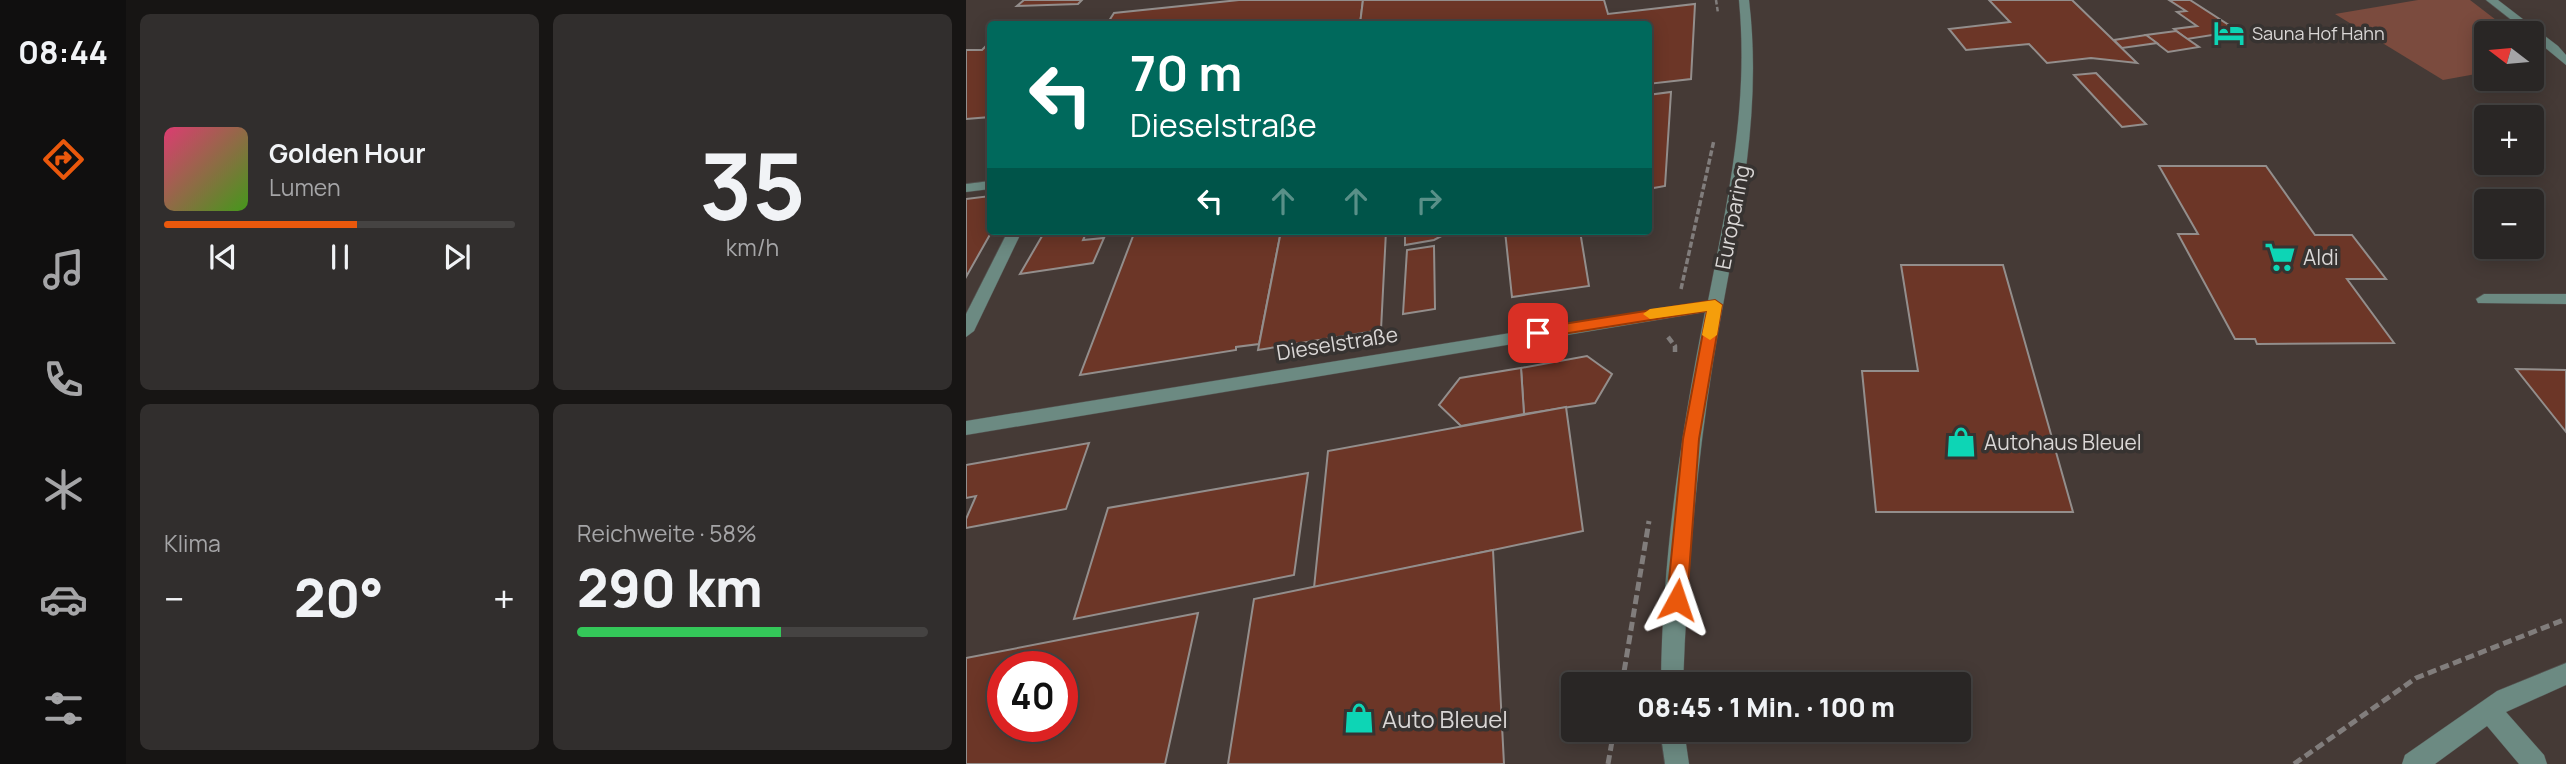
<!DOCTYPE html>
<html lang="de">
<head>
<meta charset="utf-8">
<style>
  body { margin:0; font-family:Manrope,sans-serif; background:#312e2d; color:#f1f3f6; height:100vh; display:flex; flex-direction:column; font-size:26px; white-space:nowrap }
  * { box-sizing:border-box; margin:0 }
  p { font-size:23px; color:#a5a5a7 }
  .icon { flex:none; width:38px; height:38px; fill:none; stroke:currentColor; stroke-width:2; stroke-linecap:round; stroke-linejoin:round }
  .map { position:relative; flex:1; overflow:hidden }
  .panel { display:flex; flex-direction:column; gap:14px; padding:14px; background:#171514; width:840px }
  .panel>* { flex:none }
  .guide { position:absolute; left:21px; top:21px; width:665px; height:214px; border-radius:7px; box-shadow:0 4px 18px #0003,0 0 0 2px #454342; background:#00695c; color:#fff; overflow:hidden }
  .needle { width:46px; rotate:286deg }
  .fabs { position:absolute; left:1508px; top:21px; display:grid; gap:14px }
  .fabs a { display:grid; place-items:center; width:70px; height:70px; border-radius:7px; background:#292625; box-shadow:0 4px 18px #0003,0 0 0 2px #454342; font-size:35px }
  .speed { position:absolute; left:21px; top:651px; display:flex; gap:14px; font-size:35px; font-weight:700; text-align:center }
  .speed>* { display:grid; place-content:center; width:91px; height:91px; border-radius:50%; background:#292625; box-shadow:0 4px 18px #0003,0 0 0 2px #454342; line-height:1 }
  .speed .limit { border:10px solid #d22; background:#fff; color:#111 }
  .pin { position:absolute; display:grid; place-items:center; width:60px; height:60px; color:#fff; margin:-30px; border-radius:14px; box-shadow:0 4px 10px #0006 }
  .me { position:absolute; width:77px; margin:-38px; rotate:5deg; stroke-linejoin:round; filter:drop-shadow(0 0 5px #0008) }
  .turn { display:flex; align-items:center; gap:24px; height:147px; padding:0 28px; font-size:32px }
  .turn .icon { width:91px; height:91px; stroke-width:2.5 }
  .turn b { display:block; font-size:49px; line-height:60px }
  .lanes { display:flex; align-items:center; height:66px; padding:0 28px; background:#0003; justify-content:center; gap:35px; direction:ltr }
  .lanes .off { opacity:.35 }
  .big { font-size:52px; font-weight:800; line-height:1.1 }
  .panel .card { flex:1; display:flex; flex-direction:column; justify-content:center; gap:10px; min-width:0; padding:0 24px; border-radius:10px; background:#312e2d }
  .panel .dial { align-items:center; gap:0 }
  .dial b { font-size:91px; line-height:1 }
  .song { display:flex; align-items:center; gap:21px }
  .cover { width:84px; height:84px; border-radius:10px; background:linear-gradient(135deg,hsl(340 70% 55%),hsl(100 70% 35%)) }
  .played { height:7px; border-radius:4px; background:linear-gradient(90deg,#ea580c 55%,#454342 55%) }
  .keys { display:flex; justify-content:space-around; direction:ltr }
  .heat { display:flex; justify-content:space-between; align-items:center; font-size:38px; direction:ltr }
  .charge { height:10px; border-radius:5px; background:linear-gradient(90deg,#34c759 58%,#454342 0) }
  .panel .tiles { flex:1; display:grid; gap:14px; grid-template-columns:repeat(2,1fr) }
  .trip { position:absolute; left:595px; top:672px; width:410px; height:70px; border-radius:7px; background:#292625; box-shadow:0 4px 18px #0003,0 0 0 2px #454342; font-weight:800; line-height:70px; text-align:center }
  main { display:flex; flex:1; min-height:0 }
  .menu { display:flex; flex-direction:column; width:126px; justify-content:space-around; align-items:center; background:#100f0f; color:#a5a5a7 }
  .menu .icon { width:49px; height:49px }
  .menu .current { color:#ea580c }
  .menu b { font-size:32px; color:#f1f3f6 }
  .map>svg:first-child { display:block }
  .built { fill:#453a36; fill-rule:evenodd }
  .green { fill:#7b4b3e }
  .building { fill:#6c3627; stroke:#938e8c; stroke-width:2; fill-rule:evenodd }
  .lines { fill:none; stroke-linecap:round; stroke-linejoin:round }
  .minor-casing { stroke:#54514f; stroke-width:1 }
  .path-far3 { stroke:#817d7c; stroke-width:2.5; stroke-dasharray:4.5 2.5; stroke-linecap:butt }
  .path-far2 { stroke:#817d7c; stroke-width:3.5; stroke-dasharray:6 2.5; stroke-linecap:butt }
  .path-far1 { stroke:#817d7c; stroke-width:4.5; stroke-dasharray:7 3.5; stroke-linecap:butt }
  .path { stroke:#817d7c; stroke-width:5; stroke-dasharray:9 4.5; stroke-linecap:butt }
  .minor { fill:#6c8a82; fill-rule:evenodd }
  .route { fill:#ea580c; stroke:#983908; stroke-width:2 }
  .slow { fill:#f59e0b }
  .labels { text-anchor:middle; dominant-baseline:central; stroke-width:7; stroke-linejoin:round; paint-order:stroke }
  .far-poi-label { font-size:18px; fill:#dad7d6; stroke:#373331; text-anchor:start }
  .street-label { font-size:21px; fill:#dad7d6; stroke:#373331 }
  .poi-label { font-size:21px; fill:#dad7d6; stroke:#373331; text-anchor:start }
  .near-poi-label { font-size:24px; fill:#dad7d6; stroke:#373331; text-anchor:start }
</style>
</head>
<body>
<main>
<nav class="menu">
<b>08:44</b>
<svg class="icon current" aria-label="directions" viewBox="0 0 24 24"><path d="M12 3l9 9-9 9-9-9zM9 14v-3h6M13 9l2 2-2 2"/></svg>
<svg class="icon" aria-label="music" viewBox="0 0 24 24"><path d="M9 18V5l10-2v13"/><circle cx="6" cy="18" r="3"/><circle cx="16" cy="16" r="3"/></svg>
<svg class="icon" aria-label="phone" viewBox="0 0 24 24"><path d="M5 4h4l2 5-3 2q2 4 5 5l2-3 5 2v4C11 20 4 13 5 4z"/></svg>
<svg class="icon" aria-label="climate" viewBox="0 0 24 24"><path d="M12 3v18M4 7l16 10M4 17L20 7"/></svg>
<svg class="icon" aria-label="car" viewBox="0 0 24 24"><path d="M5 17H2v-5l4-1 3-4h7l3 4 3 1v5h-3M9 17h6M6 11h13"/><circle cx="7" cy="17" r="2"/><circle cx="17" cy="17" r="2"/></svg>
<svg class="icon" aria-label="filters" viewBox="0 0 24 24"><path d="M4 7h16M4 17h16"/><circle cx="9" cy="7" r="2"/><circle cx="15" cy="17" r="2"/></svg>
</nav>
<section class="panel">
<div class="tiles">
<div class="card">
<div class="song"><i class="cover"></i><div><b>Golden Hour</b><p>Lumen</p></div></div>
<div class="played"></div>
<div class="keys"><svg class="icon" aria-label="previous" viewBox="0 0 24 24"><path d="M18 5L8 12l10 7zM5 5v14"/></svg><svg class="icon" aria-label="pause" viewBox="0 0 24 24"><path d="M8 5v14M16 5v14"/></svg><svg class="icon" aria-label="next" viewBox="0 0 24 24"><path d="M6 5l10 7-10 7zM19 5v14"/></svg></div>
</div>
<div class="card dial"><b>35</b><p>km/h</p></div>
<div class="card"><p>Klima</p>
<div class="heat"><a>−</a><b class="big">20°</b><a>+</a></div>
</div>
<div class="card"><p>Reichweite · 58%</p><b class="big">290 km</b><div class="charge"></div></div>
</div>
</section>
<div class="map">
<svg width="1600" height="764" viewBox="0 0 1600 764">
  <rect width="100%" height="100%" fill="#373331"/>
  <path class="built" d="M0 0H1600V764H0ZM24 24H682V231H24ZM1521 33H1566V79H1521ZM1521 117H1566V163H1521ZM1521 201H1566V247H1521ZM37 667H96V726H37ZM607 684H992V730H607Z"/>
  <path class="green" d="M1452 0H1504L1547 33H1521V72L1477 80 1369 14Z"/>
  <g class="building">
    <path d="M58 0H116L112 4 51 6Z"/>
    <path d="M273 0H397L394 24H141L148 13Z"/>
    <path d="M397 0H638L642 14 729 4 725 79 682 84V24H394Z"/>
    <path d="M1023 0H1106L1171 63 1125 58 1081 63 1063 44 1000 50 983 29 1044 22Z"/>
    <path d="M1203 0H1224L1272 31 1221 39 1208 29 1231 26 1211 12 1220 11Z"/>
    <path d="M1210 31 1233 47 1202 52 1180 35Z"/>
    <path d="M1180 35 1191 43 1156 48 1148 40Z"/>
    <path d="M24 42V117L0 119V50H16Z"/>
    <path d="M1130 73 1180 124 1156 127 1108 75Z"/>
    <path d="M705 92 699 186 682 189V95Z"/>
    <path d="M1193 166H1300L1349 235H1386L1420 279H1381L1428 343 1291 344 1289 339H1269L1212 234H1232Z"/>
    <path d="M24 196 26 231 0 277V199Z"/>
    <path d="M79 231H121L117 240 138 238 127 263 54 274Z"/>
    <path d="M169 231H315L293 344 270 347V350L114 375Z"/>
    <path d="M315 231H420L415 330 292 350Z"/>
    <path d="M439 231H485L468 240 439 245Z"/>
    <path d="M539 231H614L623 286 546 297Z"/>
    <path d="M468 246 469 309 437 314 441 250Z"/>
    <path d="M935 265H1037L1107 512H910L896 371H952Z"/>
    <path d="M621 356 646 374 629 403 558 414 555 368Z"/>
    <path d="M555 368 558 414 495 426 473 405 494 378Z"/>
    <path d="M1550 369 1600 370V432Z"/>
    <path d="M600 407 617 531 348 588 362 451Z"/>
    <path d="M123 443 100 509 0 528V519L10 496 0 498V465Z"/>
    <path d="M342 473 328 575 108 619 142 508Z"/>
    <path d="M527 550 538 764H262L288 599Z"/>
    <path d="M232 613 199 764H0V658ZM37 667H96V726H37Z"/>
  </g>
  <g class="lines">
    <g class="minor-casing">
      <g id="minor">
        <path d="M773 0H783C798 125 767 240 747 362 730 469 721 576 717 684H695C696 560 715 434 739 312L0 435V421L742 301C762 199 783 105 773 0Z"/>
        <path d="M1520 0H1532L1592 46 1600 55V65L1566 37V33H1562Z"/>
        <path d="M24 181V189L0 192V184Z"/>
        <path d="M42 231H56L8 331 0 337V314Z"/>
        <path d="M1518 294H1600V304L1512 303 1510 299Z"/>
        <path d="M1600 663V685L1540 712 1578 755 1581 764H1553L1521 726 1469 764H1436L1439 755 1531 691Z"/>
        <path d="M694 730H718L723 764H699Z"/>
      </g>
    </g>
    <path class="path-far3" d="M750 0 752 13"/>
    <path class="path-far2" d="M715 289 748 140"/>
    <path class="path-far1" d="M702 337 709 346V354"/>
    <g class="path">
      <path d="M656 684 683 521"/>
      <path d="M642 764 648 730"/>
      <path d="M1328 764 1450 678 1600 619"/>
    </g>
    <use href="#minor" class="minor"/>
  </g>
  <path class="route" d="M749 300 756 305 733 439 721 600 718 606 711 609 704 606 701 600 717 439 741 311 572 338 564 333 572 328Z"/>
  <path class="slow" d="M749 300 756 305 751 335 744 340 736 335 741 311 684 319 677 314 684 309Z"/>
  <defs>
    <g id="hotel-bare" transform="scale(2.415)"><path d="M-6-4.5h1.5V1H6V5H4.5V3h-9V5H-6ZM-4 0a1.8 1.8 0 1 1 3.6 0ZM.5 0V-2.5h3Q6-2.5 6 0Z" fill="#0dd5b5" stroke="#373331" stroke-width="2.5" paint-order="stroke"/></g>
    <g id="supermarket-bare" transform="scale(2.415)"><path d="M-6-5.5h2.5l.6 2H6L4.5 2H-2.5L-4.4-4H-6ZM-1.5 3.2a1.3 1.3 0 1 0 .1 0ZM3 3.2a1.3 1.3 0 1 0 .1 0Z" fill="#0dd5b5" stroke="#373331" stroke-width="2.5" paint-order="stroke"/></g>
    <g id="shop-bare" transform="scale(2.415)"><path d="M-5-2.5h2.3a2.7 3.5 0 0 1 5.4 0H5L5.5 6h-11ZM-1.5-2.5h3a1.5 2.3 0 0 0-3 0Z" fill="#0dd5b5" stroke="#373331" stroke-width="2.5" paint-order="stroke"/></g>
  </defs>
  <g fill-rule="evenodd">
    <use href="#hotel-bare" x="1263" y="33"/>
    <use href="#supermarket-bare" x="1314" y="257"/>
    <use href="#shop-bare" x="995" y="442"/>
    <use href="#shop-bare" x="393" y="718"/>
  </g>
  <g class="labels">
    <g class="far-poi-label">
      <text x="1286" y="33">Sauna Hof Hahn</text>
    </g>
    <g class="street-label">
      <text transform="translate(766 217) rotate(-79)">Europaring</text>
      <text transform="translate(371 343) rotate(-9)">Dieselstraße</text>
    </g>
    <g class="poi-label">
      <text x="1337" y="257">Aldi</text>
      <text x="1018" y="442">Autohaus Bleuel</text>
    </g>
    <g class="near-poi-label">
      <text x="416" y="718">Auto Bleuel</text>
    </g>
  </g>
</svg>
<div class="fabs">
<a><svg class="needle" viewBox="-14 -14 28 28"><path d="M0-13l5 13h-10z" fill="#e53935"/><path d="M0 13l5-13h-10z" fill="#a5a5a7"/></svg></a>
<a>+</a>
<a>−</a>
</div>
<div class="speed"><div class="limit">40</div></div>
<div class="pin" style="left:572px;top:333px;background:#d93025"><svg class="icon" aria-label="arrive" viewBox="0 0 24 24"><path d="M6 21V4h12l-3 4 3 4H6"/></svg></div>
<svg class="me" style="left:711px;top:600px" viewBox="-20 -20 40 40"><path d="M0-17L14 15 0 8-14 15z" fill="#ea580c" stroke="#fff" stroke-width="4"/></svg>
<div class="trip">08:45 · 1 Min. · 100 m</div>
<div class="guide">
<div class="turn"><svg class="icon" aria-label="left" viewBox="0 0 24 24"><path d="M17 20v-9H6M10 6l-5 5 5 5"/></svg><div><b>70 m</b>Dieselstraße</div></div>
<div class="lanes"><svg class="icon" aria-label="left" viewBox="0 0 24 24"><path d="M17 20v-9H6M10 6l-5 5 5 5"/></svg><svg class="icon off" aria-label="ahead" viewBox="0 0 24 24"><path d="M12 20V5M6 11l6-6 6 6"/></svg><svg class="icon off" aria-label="ahead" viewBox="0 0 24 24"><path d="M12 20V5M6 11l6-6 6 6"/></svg><svg class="icon off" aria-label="right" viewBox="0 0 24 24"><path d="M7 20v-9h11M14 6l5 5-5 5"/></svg></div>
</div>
</div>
</main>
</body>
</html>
